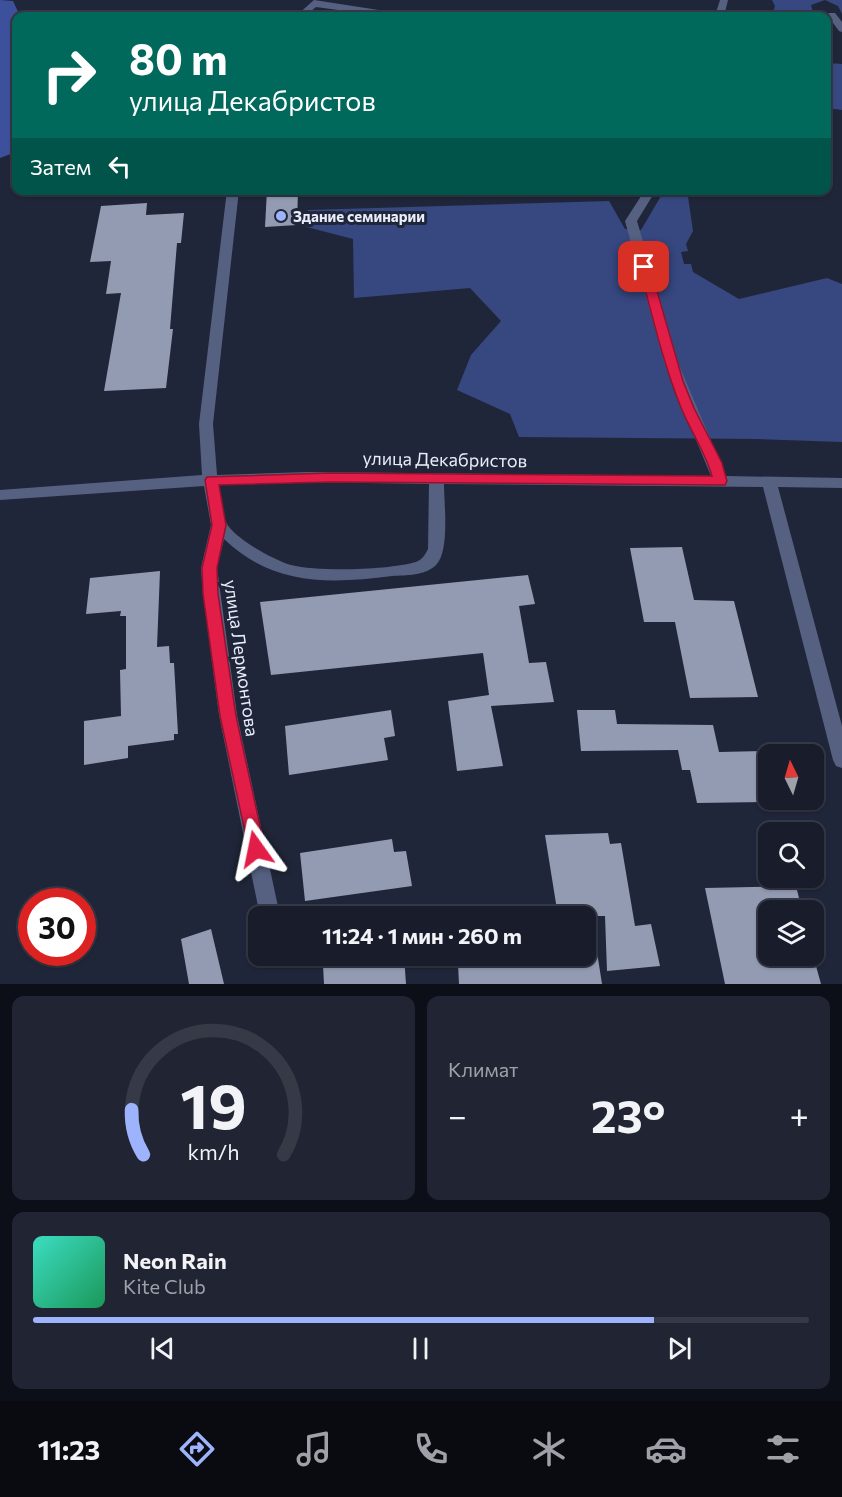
<!DOCTYPE html>
<html lang="ru">
<head>
<meta charset="utf-8">
<style>
  body { margin:0; font-family:Commissioner,sans-serif; background:#212533; color:#f1f3f6; height:100vh; display:flex; flex-direction:column; font-size:22px; white-space:nowrap }
  * { box-sizing:border-box; margin:0 }
  p { font-size:20px; color:#9fa1a9 }
  .icon { flex:none; width:33px; height:33px; fill:none; stroke:currentColor; stroke-width:2; stroke-linecap:round; stroke-linejoin:round }
  .map { position:relative; height:984px; overflow:hidden }
  .sheet { display:flex; flex-direction:column; gap:12px; padding:12px; background:#0d0f18; flex:1 }
  .sheet>* { flex:none }
  .hud { position:absolute; left:12px; top:12px; width:819px; height:183px; border-radius:12px; box-shadow:0 2px 4px #0004,0 0 0 2px #363a47; background:#00695c; color:#fff; overflow:hidden }
  .needle { width:39px; rotate:355deg }
  .controls { position:absolute; left:758px; top:744px; display:grid; gap:12px }
  .controls a { display:grid; place-items:center; width:66px; height:66px; border-radius:12px; background:#181c2b; box-shadow:0 2px 4px #0004,0 0 0 2px #363a47; font-size:30px }
  .speed { position:absolute; left:18px; top:888px; display:flex; gap:12px; font-size:30px; font-weight:700; text-align:center }
  .speed>* { display:grid; place-content:center; width:78px; height:78px; border-radius:50%; background:#181c2b; box-shadow:0 2px 4px #0004,0 0 0 2px #363a47; line-height:1 }
  .speed .limit { border:9px solid #d22; background:#fff; color:#111 }
  .pin { position:absolute; display:grid; place-items:center; width:51px; height:51px; color:#fff; margin:-26px; border-radius:12px; box-shadow:0 3px 9px #0006 }
  .me { position:absolute; width:66px; margin:-33px; rotate:348deg; stroke-linejoin:round; filter:drop-shadow(0 0 4px #0008) }
  .turn { display:flex; align-items:center; gap:21px; height:126px; padding:0 18px; font-size:27px }
  .turn .icon { width:78px; height:78px; stroke-width:2.5 }
  .turn b { display:block; font-size:42px; line-height:51px }
  .then { display:flex; align-items:center; height:57px; padding:0 18px; background:#0003; gap:12px; font-size:22px }
  .big { font-size:45px; font-weight:700; line-height:1.1 }
  .sheet .widget { flex:1; display:flex; flex-direction:column; justify-content:center; gap:9px; min-width:0; padding:0 21px; border-radius:12px; background:#212533 }
  .sheet .dial { align-items:center; gap:0 }
  .dial svg { height:156px; overflow:visible; fill:none; stroke:#363a47; stroke-width:7; stroke-linecap:round; text-anchor:middle }
  .dial text { fill:#f1f3f6; stroke:none }
  .song { display:flex; align-items:center; gap:18px }
  .cover { width:72px; height:72px; border-radius:9px; background:linear-gradient(135deg,hsl(170 70% 55%),hsl(150 70% 35%)) }
  .played { height:6px; border-radius:3px; background:linear-gradient(90deg,#9db4fd 80%,#363a47 80%) }
  .keys { display:flex; justify-content:space-around; direction:ltr }
  .heat { display:flex; justify-content:space-between; align-items:center; font-size:33px; direction:ltr }
  .sheet .tiles { flex:1; display:grid; gap:12px; grid-template-columns:1fr 1fr }
  .widget:last-child { grid-column:span 2 }
  .trip { position:absolute; left:248px; top:906px; width:348px; height:60px; border-radius:12px; background:#181c2b; box-shadow:0 2px 4px #0004,0 0 0 2px #363a47; font-weight:700; line-height:60px; text-align:center }
  .dock { display:flex; height:96px; justify-content:space-around; align-items:center; background:#0a0b11; color:#9fa1a9 }
  .dock .icon { width:42px; height:42px }
  .dock .selected { color:#9db4fd }
  .dock b { font-size:27px; color:#f1f3f6 }
  .map>svg:first-child { display:block }
  .green { fill:#374780 }
  .lines { fill:none; stroke-linecap:round; stroke-linejoin:round }
  .river { fill:#3d509b; fill-rule:evenodd }
  .building { fill:#939bb3 }
  .minor { fill:#566182; fill-rule:evenodd }
  .route { fill:#e11d48; stroke:#92132f; stroke-width:1.5 }
  .poi-dot { fill:#9db4fd; stroke:#202639; stroke-width:2 }
  .labels { text-anchor:middle; dominant-baseline:central; stroke-width:6; stroke-linejoin:round; paint-order:stroke }
  .far-poi-label { font-size:15px; font-weight:bold; fill:#e9edfa; stroke:#202639; text-anchor:start }
  .street-label { font-size:18px; fill:#e9edfa; stroke:#202639 }
</style>
</head>
<body>
<div class="map">
<svg width="842" height="984" viewBox="0 0 842 984">
  <rect width="100%" height="100%" fill="#202639"/>
  <g class="green">
    <path d="M772 0H842V14L838 6 825 0 811 5 813 12 802 16H772L775 6Z"/>
    <path d="M827 63 842 64V110L827 108Z"/>
    <path d="M661 196 688 197 693 231 686 244 688 251 681 252 684 264H691L693 272 739 299 827 278 842 284V442L758 439 519 437 510 414 457 390 471 355 501 321 470 288 354 298 353 239 303 226 308 210 609 201 625 229 641 230Z"/>
  </g>
  <g class="lines">
    <path class="river" d="M0 0 13 1 20 16H16V152L0 158Z"/>
  </g>
  <g class="building">
    <path d="M267 190H298L297 225 265 227Z"/>
    <path d="M147 203 146 215 184 213 181 243H177L170 329H173L166 388 104 391 121 293 106 294 111 261 90 262 101 206Z"/>
    <path d="M682 547 694 600 734 601 758 697 690 698 675 622H644L630 548Z"/>
    <path d="M160 571 157 647 169 646 170 663H174L178 734H174V740L128 746V758L84 765V721L121 716 120 670 126 669V616H120L121 611 86 614 90 578Z"/>
    <path d="M528 575 535 604 519 606 529 663 546 662 554 702 491 706 503 766 457 771 448 701 489 695 483 653 271 675 260 602Z"/>
    <path d="M391 710 395 736 384 738 388 760 289 775 285 726Z"/>
    <path d="M577 710H615L617 724 713 725 719 752 768 751V802L697 803 690 770H682L678 750 581 751Z"/>
    <path d="M608 833 610 844 621 843 635 926 651 924 660 966 607 971 605 916H558L545 835Z"/>
    <path d="M392 839 394 852 406 851 412 886 305 901 300 853Z"/>
    <path d="M796 886 802 910H768V956L813 955 821 984H725L705 888Z"/>
    <path d="M211 929 224 984H189L181 939Z"/>
    <path d="M597 952 602 984H459L458 964 585 956V953Z"/>
    <path d="M404 956 406 984H324L323 965 377 960V957Z"/>
  </g>
  <g class="lines">
    <g class="minor">
      <path d="M314 0 398 13 403 16H383L316 7 305 16H296Z"/>
      <path d="M720 0H728L724 16H715Z"/>
      <path d="M829 13H835L842 22V32L839 31 827 15Z"/>
      <path d="M227 190H239L213 424 217 475 308 472 711 476 665 365 625 221 645 190H656L637 221 679 365 726 476 842 478V488L778 487 842 726V768L836 766 833 760 763 487 444 484C444 503 450 551 436 565 425 576 406 575 392 576 329 584 273 586 224 539L217 568 237 715 280 916H260L219 715 203 594 201 568 211 525 204 486 0 500V490L202 475 199 424ZM308 482 429 484 428 549C425 555 422 560 416 562 388 570 319 572 291 565 274 560 233 538 226 522 221 511 221 496 219 485Z"/>
    </g>
  </g>
  <path class="route" d="M644 264 650 267 683 381 694 408 722 463 727 481 725 485 330 482 219 485 226 525 217 568 218 594 236 716 265 849 262 855 256 858 250 855 220 716 203 594 202 568 212 525 205 480 207 477 330 473 712 476C705 451 689 429 680 405 662 360 652 313 639 267Z"/>
  <circle class="poi-dot" cx="281" cy="216" r="6"/>
  <g class="labels">
    <g class="far-poi-label">
      <text x="293" y="216">Здание семинарии</text>
    </g>
    <g class="street-label">
      <text transform="translate(445 459) rotate(1)">улица Декабристов</text>
      <text transform="translate(242 658) rotate(82)">улица Лермонтова</text>
    </g>
  </g>
</svg>
<div class="controls">
<a><svg class="needle" viewBox="-14 -14 28 28"><path d="M0-13l5 13h-10z" fill="#e53935"/><path d="M0 13l5-13h-10z" fill="#9fa1a9"/></svg></a>
<a><svg class="icon" aria-label="search" viewBox="0 0 24 24"><circle cx="10" cy="10" r="6"/><path d="M15 15l6 6"/></svg></a>
<a><svg class="icon" aria-label="layers" viewBox="0 0 24 24"><path d="M12 4l9 5-9 5-9-5zM3 14l9 5 9-5"/></svg></a>
</div>
<div class="speed"><div class="limit">30</div></div>
<div class="pin" style="left:644px;top:267px;background:#d93025"><svg class="icon" aria-label="arrive" viewBox="0 0 24 24"><path d="M6 21V4h12l-3 4 3 4H6"/></svg></div>
<svg class="me" style="left:256px;top:849px" viewBox="-20 -20 40 40"><path d="M0-17L14 15 0 8-14 15z" fill="#e11d48" stroke="#fff" stroke-width="4"/></svg>
<div class="trip">11:24 · 1 мин · 260 m</div>
<div class="hud">
<div class="turn"><svg class="icon" aria-label="right" viewBox="0 0 24 24"><path d="M7 20v-9h11M14 6l5 5-5 5"/></svg><div><b>80 m</b>улица Декабристов</div></div>
<div class="then">Затем<svg class="icon" aria-label="left" viewBox="0 0 24 24"><path d="M17 20v-9H6M10 6l-5 5 5 5"/></svg></div>
</div>
</div>
<section class="sheet">
<div class="tiles">
<div class="widget dial"><svg viewBox="0 0 100 80">
<path d="M14 69A42 42 0 1 1 86 69"/>
<path d="M14 69A42 42 0 0 1 8 46" stroke="#9db4fd"/>
<text x="50" y="56" font-size="32" font-weight="700">19</text>
<text x="50" y="72" font-size="11">km/h</text>
</svg></div>
<div class="widget"><p>Климат</p>
<div class="heat"><a>−</a><b class="big">23°</b><a>+</a></div>
</div>
<div class="widget">
<div class="song"><i class="cover"></i><div><b>Neon Rain</b><p>Kite Club</p></div></div>
<div class="played"></div>
<div class="keys"><svg class="icon" aria-label="previous" viewBox="0 0 24 24"><path d="M18 5L8 12l10 7zM5 5v14"/></svg><svg class="icon" aria-label="pause" viewBox="0 0 24 24"><path d="M8 5v14M16 5v14"/></svg><svg class="icon" aria-label="next" viewBox="0 0 24 24"><path d="M6 5l10 7-10 7zM19 5v14"/></svg></div>
</div>
</div>
</section>
<nav class="dock">
<b>11:23</b>
<svg class="icon selected" aria-label="directions" viewBox="0 0 24 24"><path d="M12 3l9 9-9 9-9-9zM9 14v-3h6M13 9l2 2-2 2"/></svg>
<svg class="icon" aria-label="music" viewBox="0 0 24 24"><path d="M9 18V5l10-2v13"/><circle cx="6" cy="18" r="3"/><circle cx="16" cy="16" r="3"/></svg>
<svg class="icon" aria-label="phone" viewBox="0 0 24 24"><path d="M5 4h4l2 5-3 2q2 4 5 5l2-3 5 2v4C11 20 4 13 5 4z"/></svg>
<svg class="icon" aria-label="climate" viewBox="0 0 24 24"><path d="M12 3v18M4 7l16 10M4 17L20 7"/></svg>
<svg class="icon" aria-label="car" viewBox="0 0 24 24"><path d="M5 17H2v-5l4-1 3-4h7l3 4 3 1v5h-3M9 17h6M6 11h13"/><circle cx="7" cy="17" r="2"/><circle cx="17" cy="17" r="2"/></svg>
<svg class="icon" aria-label="filters" viewBox="0 0 24 24"><path d="M4 7h16M4 17h16"/><circle cx="9" cy="7" r="2"/><circle cx="15" cy="17" r="2"/></svg>
</nav>
</body>
</html>
